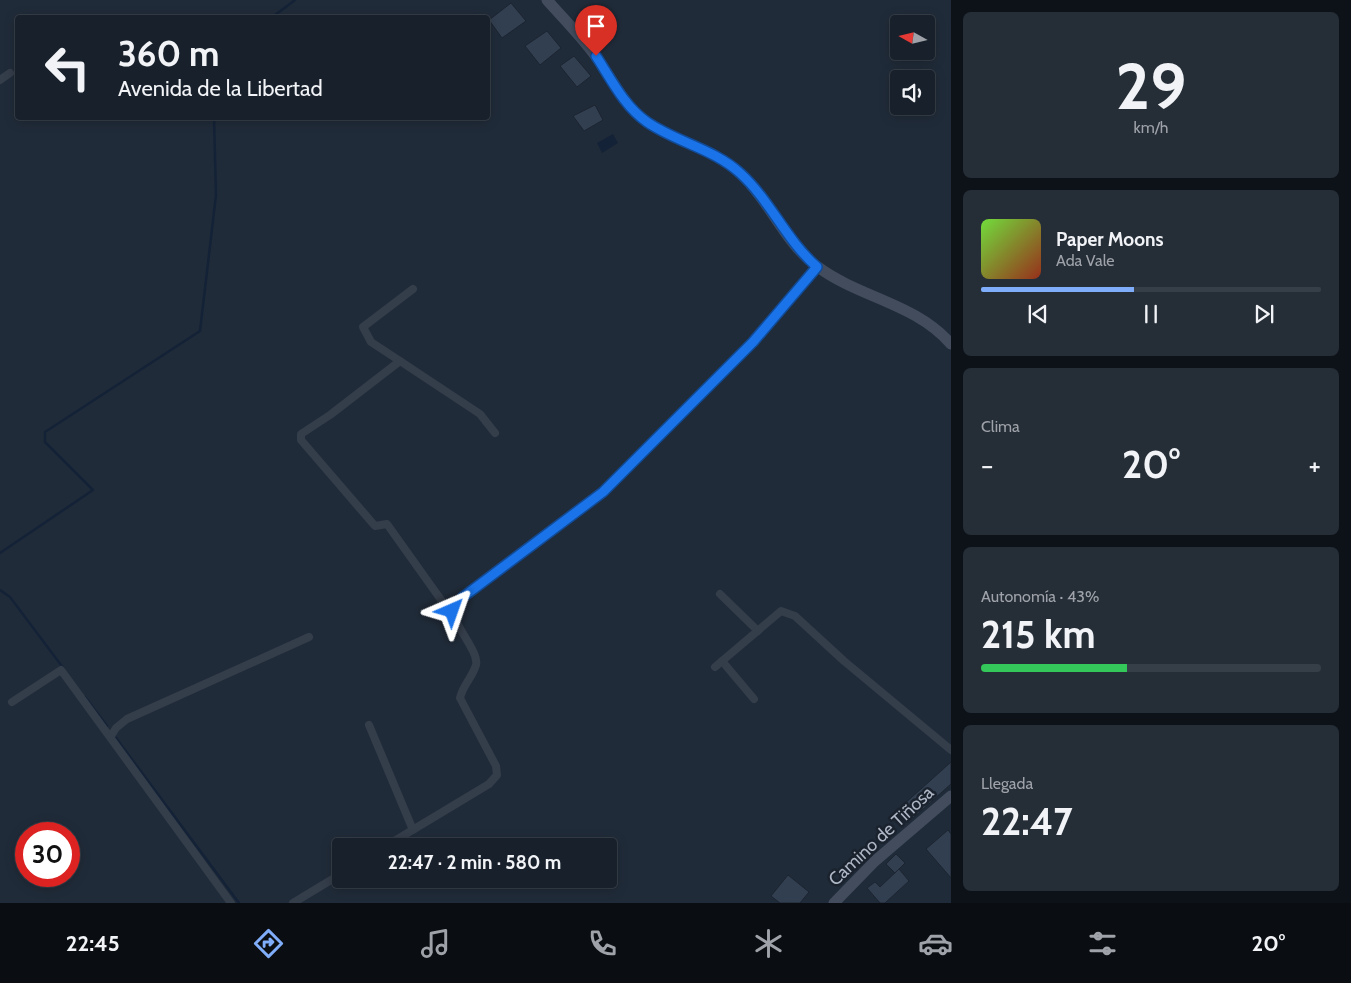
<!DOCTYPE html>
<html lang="es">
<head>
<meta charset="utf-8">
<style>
  body { margin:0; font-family:Cabin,sans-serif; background:#252d37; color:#f1f3f6; height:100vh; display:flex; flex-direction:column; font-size:19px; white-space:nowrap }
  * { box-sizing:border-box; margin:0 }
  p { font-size:16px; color:#9fa3a9 }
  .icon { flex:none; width:28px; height:28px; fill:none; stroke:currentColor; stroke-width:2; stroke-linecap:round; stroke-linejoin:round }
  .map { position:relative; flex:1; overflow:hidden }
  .panel { display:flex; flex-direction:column; gap:12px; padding:12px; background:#0d1218; width:400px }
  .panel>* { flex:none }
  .guide { position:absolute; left:15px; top:15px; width:475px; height:105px; border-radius:5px; box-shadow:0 2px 12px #0003,0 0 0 1px #363e47; background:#18202b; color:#f1f3f6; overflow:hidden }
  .needle { width:32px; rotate:278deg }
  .controls { position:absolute; left:890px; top:15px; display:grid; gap:10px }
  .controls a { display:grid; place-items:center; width:45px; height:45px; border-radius:5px; background:#18202b; box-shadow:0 2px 12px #0003,0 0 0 1px #363e47; font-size:25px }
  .speed { position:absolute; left:15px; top:822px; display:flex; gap:10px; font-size:25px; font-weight:700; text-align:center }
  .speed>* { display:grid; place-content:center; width:65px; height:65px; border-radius:50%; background:#18202b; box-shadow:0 2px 12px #0003,0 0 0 1px #363e47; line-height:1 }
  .speed .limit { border:8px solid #d22; background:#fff; color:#111 }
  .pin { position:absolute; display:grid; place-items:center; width:42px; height:42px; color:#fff; margin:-51px -21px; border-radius:50% 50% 50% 0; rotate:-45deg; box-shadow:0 0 5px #0007 }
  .pin .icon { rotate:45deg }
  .me { position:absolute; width:55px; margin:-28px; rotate:43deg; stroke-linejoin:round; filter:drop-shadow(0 0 4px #0008) }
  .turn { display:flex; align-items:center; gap:18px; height:105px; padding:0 20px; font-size:22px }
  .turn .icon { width:65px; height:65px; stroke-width:2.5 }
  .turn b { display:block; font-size:35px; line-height:42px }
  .big { font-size:38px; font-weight:800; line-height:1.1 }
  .panel .tile { flex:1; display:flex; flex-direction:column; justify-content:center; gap:8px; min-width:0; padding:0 18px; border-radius:8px; background:#252d37 }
  .panel .dial { align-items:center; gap:0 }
  .dial b { font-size:65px; line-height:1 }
  .song { display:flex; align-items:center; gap:15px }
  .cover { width:60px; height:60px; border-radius:8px; background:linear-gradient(135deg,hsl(100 70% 55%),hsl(10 70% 35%)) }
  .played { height:5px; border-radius:2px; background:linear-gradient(90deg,#80adfa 45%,#363e47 45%) }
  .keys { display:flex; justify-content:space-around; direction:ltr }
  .heat { display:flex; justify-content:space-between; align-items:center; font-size:28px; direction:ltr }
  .charge { height:8px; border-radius:4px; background:linear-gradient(90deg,#34c759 43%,#363e47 0) }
  .trip { position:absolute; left:332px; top:838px; width:285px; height:50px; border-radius:5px; background:#18202b; box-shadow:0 2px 12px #0003,0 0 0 1px #363e47; font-weight:800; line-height:50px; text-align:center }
  .tabs { display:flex; height:80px; justify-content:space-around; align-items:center; background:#0a0d11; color:#9fa3a9 }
  .tabs .icon { width:35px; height:35px }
  .tabs .selected { color:#80adfa }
  .tabs b { font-size:22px; color:#f1f3f6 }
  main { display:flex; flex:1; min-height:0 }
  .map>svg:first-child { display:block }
  .water { fill:#142237 }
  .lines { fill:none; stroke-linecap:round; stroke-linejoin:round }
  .stream { stroke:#142237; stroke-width:2.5 }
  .building { fill:#323f50; stroke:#1c2430 }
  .minor { stroke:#343d4a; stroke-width:8 }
  .secondary { stroke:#424c5d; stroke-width:11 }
  .route-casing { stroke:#114b97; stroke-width:12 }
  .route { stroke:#1a73e8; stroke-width:9 }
  .labels { text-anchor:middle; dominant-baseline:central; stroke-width:5; stroke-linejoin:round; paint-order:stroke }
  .street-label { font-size:18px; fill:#afb7c6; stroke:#1a222e }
</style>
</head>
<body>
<main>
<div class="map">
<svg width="951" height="903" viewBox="0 0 951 903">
  <rect width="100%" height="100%" fill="#202b39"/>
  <path class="water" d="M613 134 618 143 602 153 597 143Z"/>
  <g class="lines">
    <g class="stream">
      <path d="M271 18 295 0"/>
      <path d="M0 553 93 490 45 442V432L200 331 216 195 214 118"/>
      <path d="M0 590 10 597 64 669"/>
      <path d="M85 697 107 726"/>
      <path d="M116 738 239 903"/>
    </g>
  </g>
  <g class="building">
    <path d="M511 3 526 21 502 38 489 20Z"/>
    <path d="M547 31 561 48 540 65 525 46Z"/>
    <path d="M574 56 591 76 577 87 560 66Z"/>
    <path d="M595 105 603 120 584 131 573 116Z"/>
    <path d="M951 762V784L913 818 902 806Z"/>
    <path d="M948 830 951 834V878L926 849Z"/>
    <path d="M896 854 905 863 895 873 886 864Z"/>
    <path d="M899 869 909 881 885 903H880L867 888 875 882 880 887Z"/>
    <path d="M788 875 809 892 800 903H780L771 896Z"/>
  </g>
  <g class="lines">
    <g class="minor">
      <path d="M0 80 10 73"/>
      <path d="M400 361 371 342 363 327 413 289"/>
      <path d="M720 594 758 631"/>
      <path d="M452 611 444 604 387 524 375 526 301 440V434L330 415 400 361 480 414 495 433"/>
      <path d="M722 661 754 699"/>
      <path d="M715 667 781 611 795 616 844 661 951 750"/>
      <path d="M12 702 61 670 231 903"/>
      <path d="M369 725 413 830"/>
      <path d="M111 736 116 728 127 719 309 637"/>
      <path d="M386 846 489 784 497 775 496 766 460 698C463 685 472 678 476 665 479 652 456 628 452 611L455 605 603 492 753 342 817 267"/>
      <path d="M293 903 341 874"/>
    </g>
    <g class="secondary">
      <path d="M547 0C563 18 580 35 594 54 610 75 621 101 642 118 671 142 713 147 741 174 770 201 785 244 818 267 860 298 915 303 951 344"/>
      <path d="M834 903 875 861 951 796"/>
    </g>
  </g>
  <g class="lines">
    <g class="route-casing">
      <path id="route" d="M452 611 463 597 603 492 753 342 817 267C786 240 770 200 740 173 714 149 676 142 647 122 624 106 611 79 596 56"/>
    </g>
    <use href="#route" class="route"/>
  </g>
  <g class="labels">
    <g class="street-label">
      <text transform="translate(881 836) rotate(-43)">Camino de Tiñosa</text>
    </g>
  </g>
</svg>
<div class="controls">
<a><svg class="needle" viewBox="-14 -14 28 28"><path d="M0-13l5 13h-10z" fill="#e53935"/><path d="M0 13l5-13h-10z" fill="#9fa3a9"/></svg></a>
<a><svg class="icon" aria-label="sound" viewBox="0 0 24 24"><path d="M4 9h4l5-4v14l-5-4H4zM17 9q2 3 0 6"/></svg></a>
</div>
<div class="speed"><div class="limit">30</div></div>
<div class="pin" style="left:596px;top:56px;background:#d93025"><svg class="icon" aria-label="arrive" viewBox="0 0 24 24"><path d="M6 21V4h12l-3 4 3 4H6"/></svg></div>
<svg class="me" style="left:452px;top:611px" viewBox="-20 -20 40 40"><path d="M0-17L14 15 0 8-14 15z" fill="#1a73e8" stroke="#fff" stroke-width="4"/></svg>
<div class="trip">22:47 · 2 min · 580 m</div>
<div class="guide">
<div class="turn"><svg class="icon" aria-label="left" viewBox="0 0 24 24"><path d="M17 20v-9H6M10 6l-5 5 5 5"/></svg><div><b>360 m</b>Avenida de la Libertad</div></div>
</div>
</div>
<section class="panel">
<div class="tile dial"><b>29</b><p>km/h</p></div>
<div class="tile">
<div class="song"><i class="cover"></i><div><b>Paper Moons</b><p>Ada Vale</p></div></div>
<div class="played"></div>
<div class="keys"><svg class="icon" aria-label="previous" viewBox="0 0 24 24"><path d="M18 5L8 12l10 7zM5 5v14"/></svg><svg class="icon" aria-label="pause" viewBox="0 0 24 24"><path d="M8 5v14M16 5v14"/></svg><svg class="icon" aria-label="next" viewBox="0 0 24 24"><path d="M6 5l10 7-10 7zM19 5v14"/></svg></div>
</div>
<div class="tile"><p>Clima</p>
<div class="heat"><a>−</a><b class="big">20°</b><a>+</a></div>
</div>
<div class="tile"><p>Autonomía · 43%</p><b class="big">215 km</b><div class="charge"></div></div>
<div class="tile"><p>Llegada</p><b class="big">22:47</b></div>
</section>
</main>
<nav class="tabs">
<b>22:45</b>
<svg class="icon selected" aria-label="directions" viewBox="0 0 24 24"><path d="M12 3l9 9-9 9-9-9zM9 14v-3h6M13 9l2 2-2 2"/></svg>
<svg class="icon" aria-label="music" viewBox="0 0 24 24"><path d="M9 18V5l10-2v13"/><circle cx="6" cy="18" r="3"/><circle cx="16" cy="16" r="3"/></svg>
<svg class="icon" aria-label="phone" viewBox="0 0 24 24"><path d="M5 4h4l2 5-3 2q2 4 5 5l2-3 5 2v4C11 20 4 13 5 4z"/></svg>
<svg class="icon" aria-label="climate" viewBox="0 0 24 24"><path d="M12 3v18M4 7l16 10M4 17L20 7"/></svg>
<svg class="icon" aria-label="car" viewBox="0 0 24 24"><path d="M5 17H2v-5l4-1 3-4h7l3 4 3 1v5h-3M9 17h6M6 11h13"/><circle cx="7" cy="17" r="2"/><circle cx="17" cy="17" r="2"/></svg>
<svg class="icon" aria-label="filters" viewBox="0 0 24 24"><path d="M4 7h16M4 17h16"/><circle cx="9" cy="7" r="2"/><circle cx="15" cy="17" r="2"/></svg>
<b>20°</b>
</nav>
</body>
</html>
